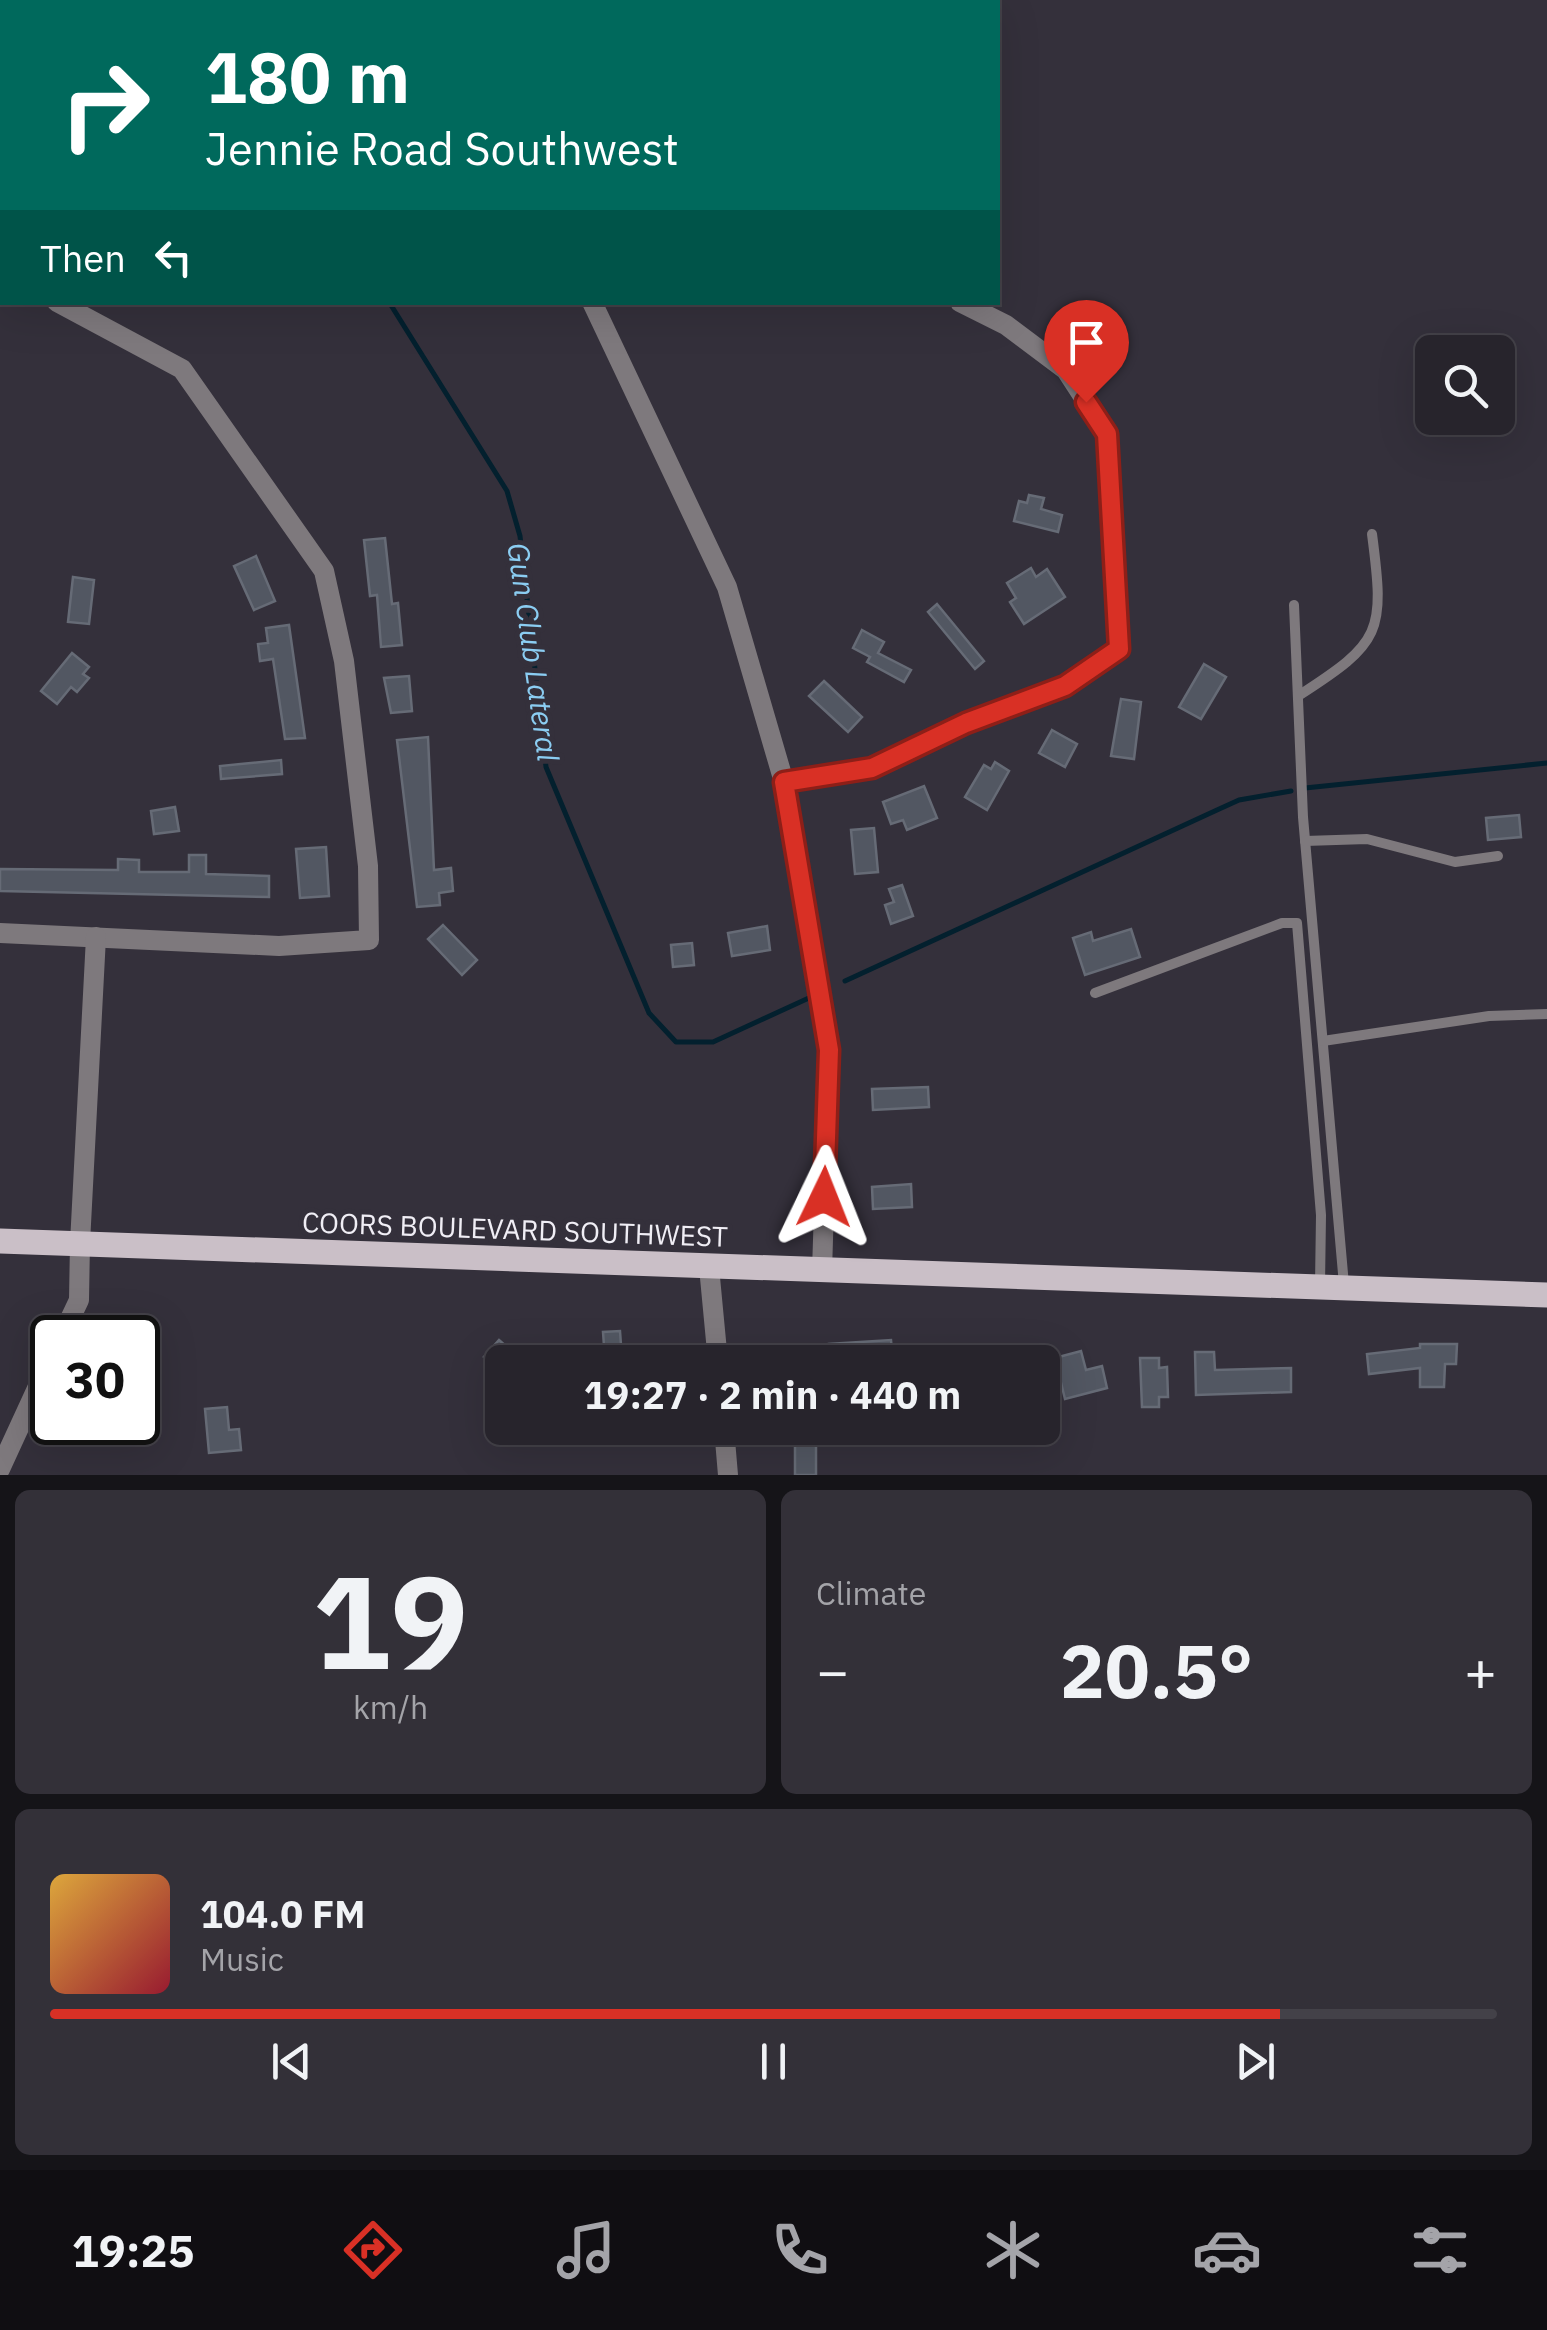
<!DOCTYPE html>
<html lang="en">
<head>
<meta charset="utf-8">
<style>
  body { margin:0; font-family:"IBM Plex Sans",sans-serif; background:#333038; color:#f1f3f6; height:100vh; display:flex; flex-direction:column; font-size:38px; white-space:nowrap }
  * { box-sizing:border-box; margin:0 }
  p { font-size:32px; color:#a4a4a9 }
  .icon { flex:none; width:55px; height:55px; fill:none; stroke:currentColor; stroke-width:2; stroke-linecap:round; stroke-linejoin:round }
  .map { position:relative; height:1475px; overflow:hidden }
  .side { display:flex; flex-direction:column; gap:15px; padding:15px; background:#151418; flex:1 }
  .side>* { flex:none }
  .guide { position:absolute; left:0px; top:0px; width:1000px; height:305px; box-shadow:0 10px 40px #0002,0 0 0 2px #434148; background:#00695c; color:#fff; overflow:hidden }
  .tools { position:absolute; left:1415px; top:335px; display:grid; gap:20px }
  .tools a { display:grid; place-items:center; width:100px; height:100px; border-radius:15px; background:#27242c; box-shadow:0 10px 40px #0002,0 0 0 2px #434148; font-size:50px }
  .speed { position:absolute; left:30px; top:1315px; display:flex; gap:20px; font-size:50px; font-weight:700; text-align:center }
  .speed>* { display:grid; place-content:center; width:130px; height:130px; border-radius:50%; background:#27242c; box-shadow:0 10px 40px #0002,0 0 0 2px #434148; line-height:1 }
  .speed .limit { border:5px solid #111; border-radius:15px; background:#fff; color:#111 }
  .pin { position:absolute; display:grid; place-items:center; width:85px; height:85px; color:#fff; margin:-102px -42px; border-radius:50% 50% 50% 0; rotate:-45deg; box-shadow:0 0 10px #0007 }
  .pin .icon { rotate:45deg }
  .me { position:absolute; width:110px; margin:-55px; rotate:2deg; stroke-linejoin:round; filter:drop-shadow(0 0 8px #0008) }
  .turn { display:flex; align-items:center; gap:35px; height:210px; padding:0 40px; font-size:45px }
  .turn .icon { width:130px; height:130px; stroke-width:2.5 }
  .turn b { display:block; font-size:70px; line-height:85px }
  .then { display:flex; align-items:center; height:95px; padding:0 40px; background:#0003; gap:20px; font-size:38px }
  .big { font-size:75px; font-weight:700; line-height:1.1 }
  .side .tile { flex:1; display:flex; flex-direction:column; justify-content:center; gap:15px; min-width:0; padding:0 35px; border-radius:15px; background:#333038 }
  .side .dial { align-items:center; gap:0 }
  .dial b { font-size:130px; line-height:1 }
  .song { display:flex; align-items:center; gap:30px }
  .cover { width:120px; height:120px; border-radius:15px; background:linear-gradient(135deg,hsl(40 70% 55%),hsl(350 70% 35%)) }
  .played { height:10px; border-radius:5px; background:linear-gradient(90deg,#d93025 85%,#434148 85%) }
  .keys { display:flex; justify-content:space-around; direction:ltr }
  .heat { display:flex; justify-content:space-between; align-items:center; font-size:55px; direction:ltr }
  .side .tiles { flex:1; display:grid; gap:15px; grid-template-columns:1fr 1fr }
  .tile:last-child { grid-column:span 2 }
  .trip { position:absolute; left:485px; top:1345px; width:575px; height:100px; border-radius:15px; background:#27242c; box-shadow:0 10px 40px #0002,0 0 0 2px #434148; font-weight:700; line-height:100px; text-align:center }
  .tab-bar { display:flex; height:160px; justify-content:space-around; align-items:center; background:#100e12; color:#a4a4a9 }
  .tab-bar .icon { width:70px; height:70px }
  .tab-bar .active { color:#d93025 }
  .tab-bar b { font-size:45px; color:#f1f3f6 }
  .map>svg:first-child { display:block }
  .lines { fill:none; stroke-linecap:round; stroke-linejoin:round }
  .stream { stroke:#03202e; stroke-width:5 }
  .building { fill:#525762; stroke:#666b76; stroke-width:2.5 }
  .service { stroke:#7e797d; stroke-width:10 }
  .minor { stroke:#7e797d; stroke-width:20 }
  .tertiary { stroke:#7e797d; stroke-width:20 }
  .primary { stroke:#cabfc7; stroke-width:25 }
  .route-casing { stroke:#8d1f18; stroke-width:25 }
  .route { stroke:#d93025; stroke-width:18 }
  .labels { text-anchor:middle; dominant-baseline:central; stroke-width:10; stroke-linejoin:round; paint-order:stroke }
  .street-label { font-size:28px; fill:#f0eef5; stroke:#34303b }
  .water-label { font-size:30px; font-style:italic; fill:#8bcdf2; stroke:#34303b }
</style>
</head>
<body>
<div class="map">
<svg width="1547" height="1475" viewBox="0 0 1547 1475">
  <rect width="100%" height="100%" fill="#34303b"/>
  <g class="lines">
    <g class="stream">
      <path d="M0 54 2 55"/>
      <path d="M389 302 507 491 520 536 546 767 649 1013 676 1042H713L811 997"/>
      <path d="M1305 788 1547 763"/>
      <path d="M845 981 1217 810 1239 800 1291 791"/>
    </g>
  </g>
  <g class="building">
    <path d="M1029 495 1044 498 1041 509 1062 515 1058 532 1014 521 1019 501 1027 503Z"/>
    <path d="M385 538 392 604 398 603 402 645 381 647 377 595 370 596 364 540Z"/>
    <path d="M256 556 275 601 254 610 234 566Z"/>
    <path d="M1031 568 1036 577 1047 569 1065 597 1024 624 1010 602 1016 598 1007 583Z"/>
    <path d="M73 577 94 580 89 624 68 622Z"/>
    <path d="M937 604 984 661 975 669 928 612Z"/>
    <path d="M289 625 305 738 285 739 273 659 260 661 258 644 268 643 266 628Z"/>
    <path d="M862 630 884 642 878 653 911 670 904 682 867 662 870 657 853 648Z"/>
    <path d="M72 653 89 667 83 674 89 678 77 692 71 687 57 704 41 691Z"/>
    <path d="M1204 664 1226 677 1201 719 1179 707Z"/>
    <path d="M409 676 412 711 391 713 384 678Z"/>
    <path d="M824 681 862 717 848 732 809 696Z"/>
    <path d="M1121 699 1141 702 1134 759 1111 756Z"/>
    <path d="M1052 730 1077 744 1065 767 1039 753Z"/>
    <path d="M428 737 434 870 451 868 453 891 439 893 440 905 417 907 397 740Z"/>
    <path d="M281 760 282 774 221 779 220 766Z"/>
    <path d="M995 762 1009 771 987 810 965 797 984 765 991 769Z"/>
    <path d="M924 786 937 818 907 830 903 820 891 824 883 802Z"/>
    <path d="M175 807 179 831 154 834 151 811Z"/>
    <path d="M1519 815 1521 837 1488 840 1486 818Z"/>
    <path d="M874 828 878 872 855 874 851 830Z"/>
    <path d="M326 847 329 896 300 898 296 849Z"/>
    <path d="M189 855H206V874L269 876V897L0 891V869L118 870V859L139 860V872H189Z"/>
    <path d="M902 885 913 916 891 924 885 905 894 902 889 889Z"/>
    <path d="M443 925 477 960 462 975 428 939Z"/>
    <path d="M767 926 770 950 732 956 728 933Z"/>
    <path d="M1131 929 1140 957 1085 975 1073 938 1091 932 1093 941Z"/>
    <path d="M692 943 694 965 673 967 671 945Z"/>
    <path d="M928 1087 929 1107 873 1110 872 1089Z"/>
    <path d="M911 1184 912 1207 873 1209 872 1187Z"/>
    <path d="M620 1331 622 1359 605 1360 603 1332Z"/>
    <path d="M499 1340 524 1362H502V1374L484 1357Z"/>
    <path d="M891 1340 893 1362 831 1359 829 1344Z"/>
    <path d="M1420 1344H1457L1456 1364H1445L1444 1387H1420V1368L1369 1374 1367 1354 1420 1348Z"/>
    <path d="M1081 1351 1086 1370 1102 1366 1107 1388 1065 1399 1055 1358Z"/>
    <path d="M1195 1352H1214L1215 1370 1291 1368V1392L1196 1395Z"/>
    <path d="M1140 1358H1159V1368L1167 1367 1168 1397H1159V1407H1142Z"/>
    <path d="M227 1407 229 1430 239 1429 241 1450 209 1453 205 1409Z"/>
    <path d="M795 1440 816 1441V1475H795Z"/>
  </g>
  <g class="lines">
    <g class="service">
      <path d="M1294 605 1303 817 1344 1285"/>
      <path d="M1298 696C1382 642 1385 633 1372 534"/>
      <path d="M1305 841 1367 839 1455 862 1498 856"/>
      <path d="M1095 993 1282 923H1297L1321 1215 1320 1285"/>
      <path d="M1323 1041 1489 1016 1547 1014"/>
    </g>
    <g class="minor">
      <path d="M45 0H65"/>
      <path d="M309 0 317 2"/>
      <path d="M0 272 2 273"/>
      <path d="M592 302 727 587 784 782 829 1050 822 1271"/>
      <path d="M784 782 872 768 966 723 1065 686 1119 649 1107 433 1066 370 1006 325 960 302"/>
      <path d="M0 933 279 946 369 940 368 866 344 661 324 571 182 369 57 302"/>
      <path d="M80 1243 96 937"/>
      <path d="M709 1267 718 1362"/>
      <path d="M724 1428 728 1475"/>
    </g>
    <g class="tertiary">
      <path d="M61 1338 79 1300 80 1243"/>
      <path d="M0 1469 52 1356"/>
    </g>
    <path class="primary" d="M0 1241 1547 1295"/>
  </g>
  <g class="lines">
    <g class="route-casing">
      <path id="route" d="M824 1197 829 1050 784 782 872 768 966 723 1065 686 1119 649 1107 434 1086 402"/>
    </g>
    <use href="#route" class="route"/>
  </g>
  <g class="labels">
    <g class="street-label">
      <text transform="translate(515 1229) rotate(2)">COORS BOULEVARD SOUTHWEST</text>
    </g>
    <g class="water-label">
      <text transform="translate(534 652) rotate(82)">Gun Club Lateral</text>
    </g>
  </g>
</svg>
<div class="tools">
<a><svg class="icon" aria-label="search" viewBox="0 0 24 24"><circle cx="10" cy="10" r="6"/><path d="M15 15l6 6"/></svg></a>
</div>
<div class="speed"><div class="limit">30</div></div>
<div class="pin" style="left:1086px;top:402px;background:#d93025"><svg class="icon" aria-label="arrive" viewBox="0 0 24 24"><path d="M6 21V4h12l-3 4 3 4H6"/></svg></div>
<svg class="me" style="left:824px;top:1197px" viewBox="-20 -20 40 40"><path d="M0-17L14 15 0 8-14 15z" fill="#d93025" stroke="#fff" stroke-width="4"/></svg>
<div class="trip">19:27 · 2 min · 440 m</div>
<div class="guide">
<div class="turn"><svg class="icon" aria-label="right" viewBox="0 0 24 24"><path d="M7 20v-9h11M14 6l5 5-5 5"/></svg><div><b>180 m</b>Jennie Road Southwest</div></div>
<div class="then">Then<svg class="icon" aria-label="left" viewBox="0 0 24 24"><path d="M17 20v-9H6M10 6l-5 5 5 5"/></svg></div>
</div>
</div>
<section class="side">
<div class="tiles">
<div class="tile dial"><b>19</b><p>km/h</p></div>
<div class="tile"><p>Climate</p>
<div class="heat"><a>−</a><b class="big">20.5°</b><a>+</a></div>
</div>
<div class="tile">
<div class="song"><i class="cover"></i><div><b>104.0 FM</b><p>Music</p></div></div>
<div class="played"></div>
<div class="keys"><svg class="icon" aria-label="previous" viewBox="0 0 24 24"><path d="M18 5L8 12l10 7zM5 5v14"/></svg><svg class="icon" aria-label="pause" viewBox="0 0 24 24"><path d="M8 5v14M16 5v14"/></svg><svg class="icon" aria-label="next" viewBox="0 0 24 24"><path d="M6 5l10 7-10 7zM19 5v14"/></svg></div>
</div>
</div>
</section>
<nav class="tab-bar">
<b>19:25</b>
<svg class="icon active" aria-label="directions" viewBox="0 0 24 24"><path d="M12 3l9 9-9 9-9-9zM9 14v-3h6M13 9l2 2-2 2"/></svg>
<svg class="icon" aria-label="music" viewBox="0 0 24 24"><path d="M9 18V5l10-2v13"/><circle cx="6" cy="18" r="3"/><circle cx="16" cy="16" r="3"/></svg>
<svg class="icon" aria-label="phone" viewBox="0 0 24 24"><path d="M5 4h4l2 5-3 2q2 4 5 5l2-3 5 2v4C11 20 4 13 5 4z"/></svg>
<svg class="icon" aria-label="climate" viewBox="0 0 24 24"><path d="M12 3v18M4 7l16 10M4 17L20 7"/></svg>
<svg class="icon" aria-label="car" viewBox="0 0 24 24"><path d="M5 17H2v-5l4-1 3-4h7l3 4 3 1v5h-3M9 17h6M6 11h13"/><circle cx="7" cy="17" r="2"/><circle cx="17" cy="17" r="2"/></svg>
<svg class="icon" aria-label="filters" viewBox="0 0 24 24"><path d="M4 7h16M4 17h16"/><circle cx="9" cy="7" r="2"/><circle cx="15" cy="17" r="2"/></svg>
</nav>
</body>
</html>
